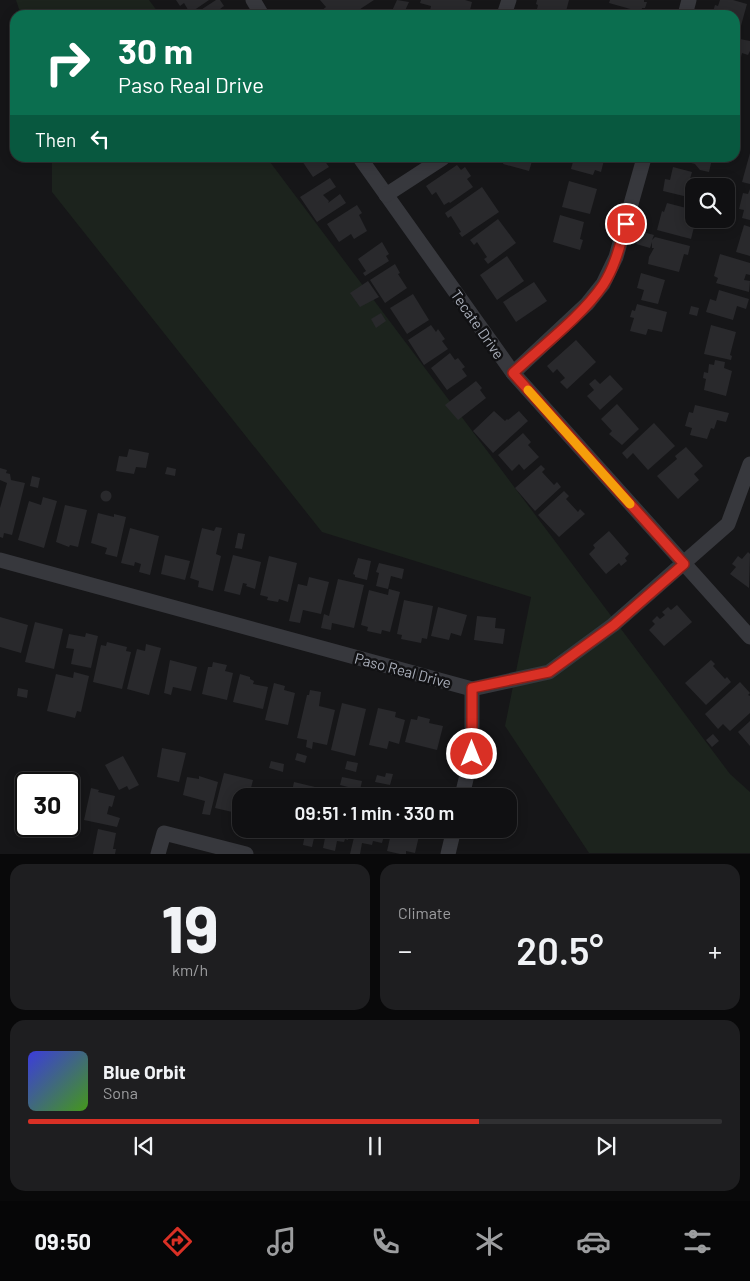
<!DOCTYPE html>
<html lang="en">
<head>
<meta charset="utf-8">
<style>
  body { margin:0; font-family:Barlow,sans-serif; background:#1e1e20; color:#f1f3f6; height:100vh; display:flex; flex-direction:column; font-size:19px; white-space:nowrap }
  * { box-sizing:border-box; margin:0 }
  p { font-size:16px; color:#9c9d9f }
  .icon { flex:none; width:28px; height:28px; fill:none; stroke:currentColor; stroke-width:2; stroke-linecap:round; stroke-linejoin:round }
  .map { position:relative; height:854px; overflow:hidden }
  .details { display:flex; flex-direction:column; gap:10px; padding:10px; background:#09090a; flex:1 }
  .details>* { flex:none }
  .hud { position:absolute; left:10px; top:10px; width:730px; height:152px; border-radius:15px; box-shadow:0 2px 12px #0003,0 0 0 1px #303032; background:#0b6e4f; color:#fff; overflow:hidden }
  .fabs { position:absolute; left:685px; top:178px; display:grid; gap:10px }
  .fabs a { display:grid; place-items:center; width:50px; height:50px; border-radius:10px; background:#101012; box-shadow:0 2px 12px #0003,0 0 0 1px #303032; font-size:25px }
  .speed { position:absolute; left:15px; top:772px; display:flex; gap:10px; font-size:25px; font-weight:700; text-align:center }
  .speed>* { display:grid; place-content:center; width:65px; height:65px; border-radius:50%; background:#101012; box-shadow:0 2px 12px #0003,0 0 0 1px #303032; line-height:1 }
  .speed .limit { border:2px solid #111; border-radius:8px; background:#fff; color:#111 }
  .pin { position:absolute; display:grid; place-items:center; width:42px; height:42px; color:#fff; margin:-21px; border:2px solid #fff; border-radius:50%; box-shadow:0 1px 5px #0007 }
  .me { position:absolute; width:55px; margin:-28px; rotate:0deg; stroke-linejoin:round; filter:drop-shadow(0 0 4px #0008) }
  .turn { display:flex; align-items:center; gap:18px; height:105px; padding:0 25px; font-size:22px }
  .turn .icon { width:65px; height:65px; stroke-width:2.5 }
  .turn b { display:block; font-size:35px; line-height:42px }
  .then { display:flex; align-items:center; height:48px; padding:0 25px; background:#0003; gap:10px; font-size:19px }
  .big { font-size:38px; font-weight:600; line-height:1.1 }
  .details .widget { flex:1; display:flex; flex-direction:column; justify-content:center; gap:8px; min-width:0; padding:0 18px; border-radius:15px; background:#1e1e20 }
  .details .dial { align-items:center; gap:0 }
  .dial b { font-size:65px; line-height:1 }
  .song { display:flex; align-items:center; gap:15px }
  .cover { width:60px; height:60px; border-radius:8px; background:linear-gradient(135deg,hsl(240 70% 55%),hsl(100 70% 35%)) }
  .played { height:5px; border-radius:2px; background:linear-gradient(90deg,#d93025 65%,#303032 65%) }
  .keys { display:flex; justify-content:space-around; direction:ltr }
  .heat { display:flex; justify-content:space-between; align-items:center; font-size:28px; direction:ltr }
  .details .tiles { flex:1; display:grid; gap:10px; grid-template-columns:1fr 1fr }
  .widget:last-child { grid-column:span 2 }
  .trip { position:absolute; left:232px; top:788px; width:285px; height:50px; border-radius:15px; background:#101012; box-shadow:0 2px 12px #0003,0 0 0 1px #303032; font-weight:600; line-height:50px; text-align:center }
  .tab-bar { display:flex; height:80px; justify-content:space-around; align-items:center; background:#060607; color:#9c9d9f }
  .tab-bar .icon { width:35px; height:35px }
  .tab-bar .active { color:#d93025 }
  .tab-bar b { font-size:22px; color:#f1f3f6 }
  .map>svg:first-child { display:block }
  .green { fill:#1c231d }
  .building { fill:#29292c }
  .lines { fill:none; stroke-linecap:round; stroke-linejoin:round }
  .minor { stroke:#37383d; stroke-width:15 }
  .route-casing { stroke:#8d1f18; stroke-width:12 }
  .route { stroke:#d93025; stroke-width:9 }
  .slow { stroke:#f59e0b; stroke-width:9 }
  .labels { text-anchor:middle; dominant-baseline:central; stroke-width:5; stroke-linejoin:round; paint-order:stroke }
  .street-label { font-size:15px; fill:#a8adb8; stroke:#111113 }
</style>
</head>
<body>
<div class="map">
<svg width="750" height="854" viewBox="0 0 750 854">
  <rect width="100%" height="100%" fill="#161618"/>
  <g class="green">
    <path d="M16 0H149L160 15H21Z"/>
    <path d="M52 158H267L730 774 750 792V853H589L505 726 531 597 322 532 52 192Z"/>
  </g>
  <g class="building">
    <path d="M176 0H209L190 13 184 3 180 6Z"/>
    <path d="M216 0H220L224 6 220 9 224 15H193Z"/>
    <path d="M320 0H374L351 15H324L321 11 326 7Z"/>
    <path d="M397 0 409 2 403 15H396L391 13Z"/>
    <path d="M421 0H465L472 2 469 14 462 12 461 15H429L431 6 420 3Z"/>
    <path d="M537 0H569L565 15H537L539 10 537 9 538 5 536 4Z"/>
    <path d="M610 0H644V2H647L645 8H642L641 12 609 3Z"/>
    <path d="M720 0H733L747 4 739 33 735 32V15H712L715 5 718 6Z"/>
    <path d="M735 38 750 41V51L748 55 742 53 738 70 735 69Z"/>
    <path d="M750 153V184L742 182Z"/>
    <path d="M300 158H327L324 160 329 167 313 177Z"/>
    <path d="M505 158H533L529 171 503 164Z"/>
    <path d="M574 158H598L604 160 601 172 595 170 593 175 571 169Z"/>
    <path d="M676 158H707L712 159 709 172 700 170 695 164 676 159Z"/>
    <path d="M457 165 461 170 465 167 471 176 467 179 473 187 450 203 449 202 444 205 436 192 432 195 426 186Z"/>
    <path d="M673 167 692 172 688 186 694 187 692 198 663 191 665 179 670 180Z"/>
    <path d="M330 178 336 187 323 195 329 201 328 203 340 194 346 203 317 222 300 197Z"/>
    <path d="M569 181 597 189 590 214 562 207Z"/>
    <path d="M482 187 499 212 462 237 459 233 461 232 451 216 448 218 445 213Z"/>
    <path d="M750 189V220L742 218 744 210 739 209 743 193 748 194Z"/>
    <path d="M667 203 694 210V219H696L691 239 657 230 662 211 664 212Z"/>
    <path d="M357 205 362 213 359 215 367 231 354 239 351 234 339 242 327 224Z"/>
    <path d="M560 215 584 222 580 239 583 240 580 250 553 242Z"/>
    <path d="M498 219 516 243 488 264 484 259 487 257 477 242 474 245 470 240Z"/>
    <path d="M744 225 750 227V256L736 252Z"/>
    <path d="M639 231 654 235 652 240 655 237 690 246 688 255 684 254 679 272 648 264 649 257 654 248H652V242L650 248 636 244Z"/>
    <path d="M382 242 389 254 386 256 389 261 365 276 363 273 366 271 358 259Z"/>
    <path d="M720 254 750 263V275L746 274 744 280 750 281 749 292 716 283 718 278 714 276Z"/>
    <path d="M507 256 524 281 497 300 480 275Z"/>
    <path d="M395 264 400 273 398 274 407 288 385 303 370 280Z"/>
    <path d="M641 273 665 280 658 304 641 300 644 290 637 288Z"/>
    <path d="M368 281 379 297 360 307 350 293Z"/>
    <path d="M534 282 547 301 516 322 503 302Z"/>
    <path d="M719 290 749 299 746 309 737 306 733 320 706 312 710 299 716 301Z"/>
    <path d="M413 294 429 320 407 334 390 308Z"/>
    <path d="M637 304 667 312 662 332 648 329 646 335 630 331 634 318 630 317 632 310 635 311Z"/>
    <path d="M691 306 699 308 697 316 689 314Z"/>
    <path d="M381 313 386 321 376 328 371 319Z"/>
    <path d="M431 325 436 332 438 329 445 339 442 341 448 349 424 365 408 340Z"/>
    <path d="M711 325 736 332 730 355 732 356 731 360 704 354Z"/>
    <path d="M576 340 596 362 567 389 560 382 565 378 557 369 553 373 547 366Z"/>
    <path d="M450 353 455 360 458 358 465 367 462 369 467 376 447 390 431 368Z"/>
    <path d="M715 360 725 362 724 368 732 371 726 396 704 390 706 379 703 378 704 372 708 373 709 364 714 365Z"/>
    <path d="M610 375 623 389 600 410 587 396 594 390 589 384 595 379 600 384Z"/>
    <path d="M476 381 482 388 480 390 486 398 458 420 445 405Z"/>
    <path d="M617 404 639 429 622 445 609 434 612 431 601 419Z"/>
    <path d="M695 405 729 413 726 422 717 420 714 429 711 428 707 439 690 435 692 428 685 426 689 412 693 413Z"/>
    <path d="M494 411 505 421 507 419 508 420 519 411 528 421 493 453 473 431Z"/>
    <path d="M654 423 675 446 648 470 633 453 627 459 622 453Z"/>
    <path d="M523 433 531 442 528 445 539 457 524 470 519 464 512 471 498 455Z"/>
    <path d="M686 447 703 466 694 474 699 480 678 499 657 476 677 459 675 456Z"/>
    <path d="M129 449 149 453 146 468 136 467 134 474 116 471 119 456 127 457Z"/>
    <path d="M541 465 545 469 542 472 554 485 557 482 561 487 535 511 515 488Z"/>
    <path d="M167 467 176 469 175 476 165 474Z"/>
    <path d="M0 468 7 470 6 473 10 474 11 480 25 483 12 535 4 533 3 538 0 537V508L7 483 0 480Z"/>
    <path d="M32 476 40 478 38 488 30 486Z"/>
    <circle cx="106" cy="496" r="5.5"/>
    <path d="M564 491 569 496 566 499 578 512 580 509 585 514 559 537 538 515Z"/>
    <path d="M43 497 57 501 44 548 18 540 29 501 41 505Z"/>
    <path d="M65 505 87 510 78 547 70 545 69 547 56 542Z"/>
    <path d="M98 513 114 517V514L126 517 117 557 105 554 107 548 91 543Z"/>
    <path d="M216 527 222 528 216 554 221 556 213 591 198 587 199 581 190 578 202 528 214 531Z"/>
    <path d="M130 528 159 536 150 575 139 572 141 564 135 562 134 566 121 563Z"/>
    <path d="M609 531 629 554 625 558 627 561 621 566 619 563 606 574 589 554 595 548 593 545Z"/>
    <path d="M238 533 245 534 242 549 235 548Z"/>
    <path d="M748 552 750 554 749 588 730 574 736 567 732 564 738 556 742 559Z"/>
    <path d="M165 555 190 561 185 580 161 574Z"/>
    <path d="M233 555 261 562 255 589 246 586 247 584 243 583 240 595 224 591Z"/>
    <path d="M269 556 297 563 288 602 279 599 278 602 267 600 268 597 260 595Z"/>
    <path d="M358 558 371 561 367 580 355 577V575L353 574Z"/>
    <path d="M379 563 404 569 402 579 391 576 388 589 376 586 379 573 376 572Z"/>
    <path d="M309 577 329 582 321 614 303 610 300 623 289 621 298 584 307 586Z"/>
    <path d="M338 579 364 585 354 628 332 623 331 630 321 628 324 614 329 616Z"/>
    <path d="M389 589 400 592 390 632 382 630 381 634 367 631 368 627 361 625 369 590 388 595Z"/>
    <path d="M404 600 433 606 427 639 422 638 421 643 401 639 402 635 397 634Z"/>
    <path d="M677 605 692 622 664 646 649 630 655 624 652 621 657 616 660 619 665 615 662 612 668 607 671 610Z"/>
    <path d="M438 607 467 615 461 636 451 633 449 640 431 636Z"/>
    <path d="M477 616 496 618 495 628 505 629 503 644 474 640Z"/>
    <path d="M0 617 28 625 21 653 0 647Z"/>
    <path d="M35 622 63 629 54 669 25 662Z"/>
    <path d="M86 633 98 636 91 668 71 664 74 649 66 648 69 634 85 637Z"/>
    <path d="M107 642 127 647 126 651 131 652 122 689 93 682 101 645 106 646Z"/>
    <path d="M146 644 161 648 149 695 127 689 137 649 145 651Z"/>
    <path d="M170 660 197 667 191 691 173 687 171 695 164 693Z"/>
    <path d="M711 660 715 664 713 666 725 679 727 677 731 682 706 705 685 683Z"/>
    <path d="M213 662 227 665 225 671 233 673 227 700 202 694 208 667H212Z"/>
    <path d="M74 672 89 676 81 712 77 711 75 718 47 711 56 674 73 678Z"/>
    <path d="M240 674 250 677V679L254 681 253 684 268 687 263 709 233 702Z"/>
    <path d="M740 682 750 693 748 695 750 696V713L730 731 723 724 718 729 705 714Z"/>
    <path d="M274 683 285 686 284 690 295 693 288 725 265 720Z"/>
    <path d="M18 688 28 690 27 698 17 696Z"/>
    <path d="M310 690 321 692 319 706 335 710 327 745 313 742 312 749 306 747 307 740 297 738 307 695H309Z"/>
    <path d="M342 703 366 709 355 756 331 750Z"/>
    <path d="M378 708 396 712 395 717 405 720 399 744 389 741 387 749 369 745Z"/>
    <path d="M418 716 430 719 429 723 443 726 437 750 405 742 411 719 417 720Z"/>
    <path d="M750 721V746L738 732Z"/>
    <path d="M713 734 719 741 712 747 706 740Z"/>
    <path d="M162 748 186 753 179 782 157 777Z"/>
    <path d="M297 753 307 756 305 763 295 760Z"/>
    <path d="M123 756 139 785 129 790 127 786 119 790 105 765Z"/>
    <path d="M271 761 284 764 283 772 269 768Z"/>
    <path d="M347 761 358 763 356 772 345 769Z"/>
    <path d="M224 773 253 780 249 796H241V814L215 808Z"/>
    <path d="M386 773 393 774 390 785 375 782 377 775 385 777Z"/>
    <path d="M199 776 218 782 210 815 202 814 205 801 183 795 187 777 199 779Z"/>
    <path d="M342 777 362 781 360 790 340 785Z"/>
    <path d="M294 782 315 787 312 796H291Z"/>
    <path d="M91 788 99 790 98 792 115 796 112 807 109 806 107 814 120 818 117 827 84 820Z"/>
    <path d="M98 829 116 833 113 849H116L115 854H93Z"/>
    <path d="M298 829H316L312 847 303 845 305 834 297 832Z"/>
    <path d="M317 829H350L348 840 345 839 344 842 337 841 335 851 323 848 325 838 327 839 328 835 316 832Z"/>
    <path d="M356 829H386L382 843 373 841 372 845 362 843 360 854H350Z"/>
    <path d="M392 829H412L411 834 419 836 415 853 406 851V854H400L387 851Z"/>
  </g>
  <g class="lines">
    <g class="minor">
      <path d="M253 0 262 15"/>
      <path d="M504 15 509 0"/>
      <path d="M685 15 689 0"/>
      <path d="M360 158 513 373 750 637"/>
      <path d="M386 195 443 158"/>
      <path d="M513 373 587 304 603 284 616 257 644 158"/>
      <path d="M0 560 472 689 549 672 613 625 728 524 750 464"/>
      <path d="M462 796 472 754V689"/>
      <path d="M158 854 164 833 246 854"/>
      <path d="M448 854 454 829"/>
    </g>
  </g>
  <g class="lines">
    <g class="route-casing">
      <path id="route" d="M472 754V688L549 672 614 625 684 564 513 373C541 347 582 316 603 285 615 267 620 245 626 224"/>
    </g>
    <use href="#route" class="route"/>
    <path class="slow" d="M528 390 630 504"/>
  </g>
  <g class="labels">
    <g class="street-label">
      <text transform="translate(478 324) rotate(55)">Tecate Drive</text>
      <text transform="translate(403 670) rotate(15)">Paso Real Drive</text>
    </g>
  </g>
</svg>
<div class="fabs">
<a><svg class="icon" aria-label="search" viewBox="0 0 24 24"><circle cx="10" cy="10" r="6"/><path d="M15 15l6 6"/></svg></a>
</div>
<div class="speed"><div class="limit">30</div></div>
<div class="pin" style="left:626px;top:224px;background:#d93025"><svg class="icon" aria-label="arrive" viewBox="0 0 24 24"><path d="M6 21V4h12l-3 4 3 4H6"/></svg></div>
<svg class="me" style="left:472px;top:754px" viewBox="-20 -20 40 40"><circle r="17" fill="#d93025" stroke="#fff" stroke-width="3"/><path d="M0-11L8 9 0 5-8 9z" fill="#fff"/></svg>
<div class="trip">09:51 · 1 min · 330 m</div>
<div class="hud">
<div class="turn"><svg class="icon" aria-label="right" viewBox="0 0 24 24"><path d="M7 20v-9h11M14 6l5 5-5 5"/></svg><div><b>30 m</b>Paso Real Drive</div></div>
<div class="then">Then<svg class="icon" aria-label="left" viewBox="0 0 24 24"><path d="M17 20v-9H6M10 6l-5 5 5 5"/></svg></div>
</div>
</div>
<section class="details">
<div class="tiles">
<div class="widget dial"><b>19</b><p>km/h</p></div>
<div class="widget"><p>Climate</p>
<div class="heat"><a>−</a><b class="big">20.5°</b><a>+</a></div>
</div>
<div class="widget">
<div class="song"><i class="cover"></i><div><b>Blue Orbit</b><p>Sona</p></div></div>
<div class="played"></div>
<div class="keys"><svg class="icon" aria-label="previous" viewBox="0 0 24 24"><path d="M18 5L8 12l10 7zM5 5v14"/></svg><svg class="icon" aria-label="pause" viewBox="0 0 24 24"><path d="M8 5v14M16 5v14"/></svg><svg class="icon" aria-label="next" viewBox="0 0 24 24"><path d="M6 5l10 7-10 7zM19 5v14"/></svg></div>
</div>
</div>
</section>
<nav class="tab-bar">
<b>09:50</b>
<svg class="icon active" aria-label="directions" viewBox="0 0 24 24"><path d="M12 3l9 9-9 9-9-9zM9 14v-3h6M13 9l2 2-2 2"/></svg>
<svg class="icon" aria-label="music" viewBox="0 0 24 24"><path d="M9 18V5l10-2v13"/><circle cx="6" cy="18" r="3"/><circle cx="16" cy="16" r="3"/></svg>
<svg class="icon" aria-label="phone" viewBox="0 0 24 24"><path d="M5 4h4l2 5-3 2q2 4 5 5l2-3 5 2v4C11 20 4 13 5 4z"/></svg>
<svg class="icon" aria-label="climate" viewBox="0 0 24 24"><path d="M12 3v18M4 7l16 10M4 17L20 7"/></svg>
<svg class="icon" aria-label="car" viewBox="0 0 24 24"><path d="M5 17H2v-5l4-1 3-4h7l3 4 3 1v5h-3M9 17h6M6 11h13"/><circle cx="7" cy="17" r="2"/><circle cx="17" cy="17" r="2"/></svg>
<svg class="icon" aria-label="filters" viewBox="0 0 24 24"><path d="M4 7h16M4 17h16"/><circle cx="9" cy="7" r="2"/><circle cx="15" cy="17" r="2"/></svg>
</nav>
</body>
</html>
